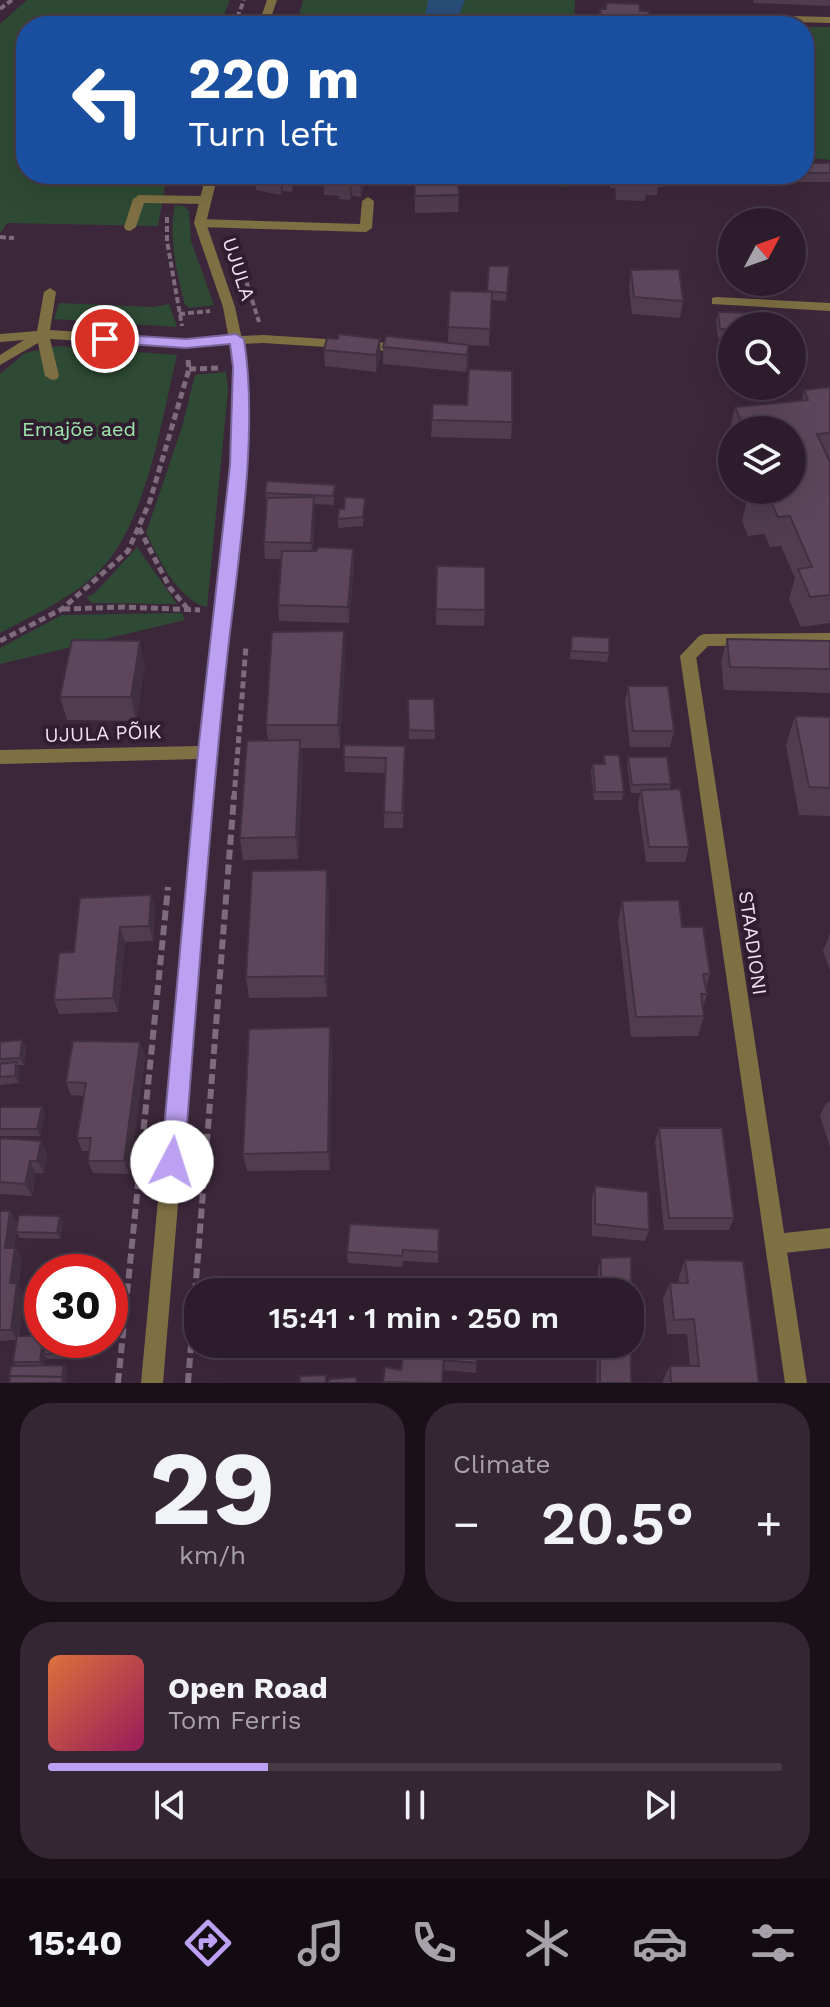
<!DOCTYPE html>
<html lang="en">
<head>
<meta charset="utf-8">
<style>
  body { margin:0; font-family:"Work Sans",sans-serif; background:#352634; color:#f1f3f6; height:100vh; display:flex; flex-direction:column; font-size:30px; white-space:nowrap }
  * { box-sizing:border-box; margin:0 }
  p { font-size:26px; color:#a7a2a9 }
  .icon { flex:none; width:44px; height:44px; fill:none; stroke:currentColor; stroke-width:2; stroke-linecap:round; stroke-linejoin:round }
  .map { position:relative; height:1383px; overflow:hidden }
  .drawer { display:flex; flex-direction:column; gap:20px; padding:20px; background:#191018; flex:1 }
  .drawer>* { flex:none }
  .hud { position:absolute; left:16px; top:16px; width:798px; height:168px; border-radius:32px; box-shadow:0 8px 32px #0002,0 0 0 2px #483b48; background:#1a4fa0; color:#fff; overflow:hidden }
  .needle { width:52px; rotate:49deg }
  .tools { position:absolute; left:718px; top:208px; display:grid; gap:16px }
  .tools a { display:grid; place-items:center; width:88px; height:88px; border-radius:50%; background:#2d1d2c; box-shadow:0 8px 32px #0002,0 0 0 2px #483b48; font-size:40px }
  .speed { position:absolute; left:24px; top:1254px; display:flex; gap:16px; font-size:40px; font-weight:700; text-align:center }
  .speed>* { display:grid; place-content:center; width:104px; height:104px; border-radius:50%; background:#2d1d2c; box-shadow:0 8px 32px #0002,0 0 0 2px #483b48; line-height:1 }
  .speed .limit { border:12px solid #d22; background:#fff; color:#111 }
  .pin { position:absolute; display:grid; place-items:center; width:68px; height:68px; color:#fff; margin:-34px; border:4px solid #fff; border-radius:50%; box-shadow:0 2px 8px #0007 }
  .me { position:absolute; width:88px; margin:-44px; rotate:5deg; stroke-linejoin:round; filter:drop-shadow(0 0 6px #0008) }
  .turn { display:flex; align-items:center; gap:28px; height:168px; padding:0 40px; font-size:36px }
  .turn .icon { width:104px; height:104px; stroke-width:2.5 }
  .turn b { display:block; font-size:56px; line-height:68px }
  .big { font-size:60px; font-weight:600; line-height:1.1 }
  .drawer .widget { flex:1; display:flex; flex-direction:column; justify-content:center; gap:12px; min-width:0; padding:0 28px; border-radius:32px; background:#352634 }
  .drawer .dial { align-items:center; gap:0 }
  .dial b { font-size:104px; line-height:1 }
  .song { display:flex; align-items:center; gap:24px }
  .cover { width:96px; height:96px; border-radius:12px; background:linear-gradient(135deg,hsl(20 70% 55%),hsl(330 70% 35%)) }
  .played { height:8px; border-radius:4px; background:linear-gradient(90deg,#bca0f2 30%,#483b48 30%) }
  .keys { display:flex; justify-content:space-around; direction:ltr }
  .heat { display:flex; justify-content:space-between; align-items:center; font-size:44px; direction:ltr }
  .drawer .tiles { flex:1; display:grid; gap:20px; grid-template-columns:1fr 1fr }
  .widget:last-child { grid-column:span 2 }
  .trip { position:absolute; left:184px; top:1278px; width:460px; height:80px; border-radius:32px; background:#2d1d2c; box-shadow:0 8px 32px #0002,0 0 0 2px #483b48; font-weight:600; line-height:80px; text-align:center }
  .menu { display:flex; height:128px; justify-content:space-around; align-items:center; background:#120c12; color:#a7a2a9 }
  .menu .icon { width:56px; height:56px }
  .menu .selected { color:#bca0f2 }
  .menu b { font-size:36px; color:#f1f3f6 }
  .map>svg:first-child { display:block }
  .green { fill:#2e4a34 }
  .water { fill:#284d77 }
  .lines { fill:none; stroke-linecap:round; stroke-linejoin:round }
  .path-far2 { stroke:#7d6a7b; stroke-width:4; stroke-dasharray:6 3; stroke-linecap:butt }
  .path-far1 { stroke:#7d6a7b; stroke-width:5; stroke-dasharray:7 4; stroke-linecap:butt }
  .path { stroke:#7d6a7b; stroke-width:6; stroke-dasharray:10 5; stroke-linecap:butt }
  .service { fill:#7f7044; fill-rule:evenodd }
  .minor { fill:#7f7044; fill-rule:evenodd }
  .wall { fill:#503c4e }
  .shaded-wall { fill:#413140 }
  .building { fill:#5d465b; stroke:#413140; stroke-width:2 }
  .route { fill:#bca0f2; stroke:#7a689d; stroke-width:2 }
  .labels { text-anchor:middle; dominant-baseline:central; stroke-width:8; stroke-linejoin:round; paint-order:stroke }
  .street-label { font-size:20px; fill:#efe1ee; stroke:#311d30 }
  .park-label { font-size:20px; fill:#9ce8ab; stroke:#311d30 }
</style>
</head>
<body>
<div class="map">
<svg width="830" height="1383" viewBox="0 0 830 1383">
  <rect width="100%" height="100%" fill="#3c273a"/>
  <g class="green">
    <path d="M27 0H230L220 26H26V174H167L158 226 7 223 0 233V24Z"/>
    <path d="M303 0H575L574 26H296Z"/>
    <path d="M804 27H830V160L804 157Z"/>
    <path d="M428 174H569V187Z"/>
    <path d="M175 205 184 206 189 211 191 241 214 305 190 308 185 305C177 272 168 239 175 205Z"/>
    <path d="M59 303 153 307 169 304 177 327 54 319Z"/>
    <path d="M58 346 177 355C161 421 146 530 94 576 67 600 32 616 0 633V374L25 353Z"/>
    <path d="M226 372 228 390 207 607C178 601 158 557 146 533L182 427 195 375Z"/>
    <path d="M137 547 177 604 92 603 86 597 94 594Z"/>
    <path d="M182 613 185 620 0 664V648L62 615Z"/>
  </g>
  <path class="water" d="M428 0H465L455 26H423Z"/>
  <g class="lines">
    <g class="path-far2">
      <path d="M0 9 12 0"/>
      <path d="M234 26 244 0"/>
      <path d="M167 217V241L182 326"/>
      <path d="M0 237 14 238"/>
      <path d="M244 274 259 322"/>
      <path d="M179 314 210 311"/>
    </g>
    <g class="path-far1">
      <path d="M189 369 220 368"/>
      <path d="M139 528 170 588 187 608"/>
      <path d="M63 609 124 607 200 610"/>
      <path d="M0 641 62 609 128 551 150 501 189 369 188 359"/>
      <path d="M234 798 246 646"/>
    </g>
    <g class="path">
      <path d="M118 1383 168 887"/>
      <path d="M188 1383 234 796"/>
    </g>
    <g class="service">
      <path d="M751 15 830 17V23L753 21 745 26H733Z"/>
      <path d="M139 195 205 196 211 200 205 204 144 203 136 227 130 231 126 230 124 227 133 199Z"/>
      <path d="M368 197 374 201 372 228 366 232 200 227 194 223 200 219 360 224 362 201Z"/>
      <path d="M50 288 56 292 50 330 186 339 263 335 405 344 412 348 405 352 263 343 186 347 50 339 59 376 57 379 52 380 45 376 38 343 0 365V355L24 340 0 342V334L37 331 44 292Z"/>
      <path d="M716 297 830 303V311L712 304V298Z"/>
      <path d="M830 633V645L708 646 694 660 688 662 680 656 699 636 704 634Z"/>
      <path d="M830 1228V1248L775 1254 768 1251 765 1244 768 1237 775 1234Z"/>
    </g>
    <g class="minor">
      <path d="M267 0H277L268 26H258Z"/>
      <path d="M206 174H218L206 223 235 307 248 367 245 465 216 752 163 1383H141L199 759 0 764V750L200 746 231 465 234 367 223 307 194 223Z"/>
      <path d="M688 650 696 656 807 1383H785L680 656Z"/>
    </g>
  </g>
  <g class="wall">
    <path d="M753 0H830V6L754 3Z"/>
    <path d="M804 163H830V182H798L796 174H804Z"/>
    <path d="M254 174H298L292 192 283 191 281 195 256 190Z"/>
    <path d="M323 174H366L361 197 352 196 350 200 339 199V196L324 195Z"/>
    <path d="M414 174 459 195 458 212 415 213Z"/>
    <path d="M609 174H665L663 187H658L657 195H646L645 201 616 200 615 188H610Z"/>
    <path d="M509 266 506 301 491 300 489 346 469 345V362L466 372 383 364V347L448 343 450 291 487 292Z"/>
    <path d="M631 270 683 301 680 318 632 314 629 287Z"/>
    <path d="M718 312 732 326V338H718L716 321Z"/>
    <path d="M324 350 381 356 376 372 325 366Z"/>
    <path d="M830 387V623L801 627 789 599 795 578 781 546 770 547 764 534 748 536 742 521 749 491 792 490V430H732V446L728 437 735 407 802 400 804 390Z"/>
    <path d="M432 420 512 422 511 439 431 437Z"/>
    <path d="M335 485 334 505 314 504 313 551 354 565 349 623 279 621 278 605 281 559H265L264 542 266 502 265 493Z"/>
    <path d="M365 498 363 526 338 528V519L344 509Z"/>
    <path d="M437 566 485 610 484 626 436 625Z"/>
    <path d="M572 636 609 653 607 662 570 659Z"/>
    <path d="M727 639 830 641V693L724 690 721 662Z"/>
    <path d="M345 654 340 748H301L303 763 298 859 243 860 240 838 268 741 266 725Z"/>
    <path d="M145 664 136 721 67 720 60 697Z"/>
    <path d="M628 686 674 731 670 747H630L625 702Z"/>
    <path d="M408 699 435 731V739H409Z"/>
    <path d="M795 716 830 717V816L799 815 786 745Z"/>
    <path d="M344 745 405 762 403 828H384L385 773 345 772Z"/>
    <path d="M604 755 624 792 622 800H594L591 772 593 764H603Z"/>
    <path d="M628 757 671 784 670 789 689 847 685 862H646L638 805 640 793H631L627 765Z"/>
    <path d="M329 891 327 997 249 998 246 977Z"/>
    <path d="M151 895 155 910 153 941 125 942 118 1012 59 1014 54 1000 74 952Z"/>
    <path d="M622 901 682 927 710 974 706 987 707 994 703 1007 704 1016 698 1036 631 1037 618 922Z"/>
    <path d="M830 934V971L823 951Z"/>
    <path d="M0 1042 26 1047 24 1065H18L19 1069V1083L0 1085Z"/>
    <path d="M140 1042 145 1056 129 1174 93 1173 88 1161 89 1151H82L77 1138 84 1096 71 1095 66 1082Z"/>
    <path d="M332 1047 330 1170 247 1171 243 1154Z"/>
    <path d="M830 1102V1147L820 1116 826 1103Z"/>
    <path d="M0 1107 45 1114 40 1136H0Z"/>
    <path d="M659 1128 734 1218 729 1230H664L655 1141Z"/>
    <path d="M0 1138 41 1141 47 1153 44 1173H36L32 1196 0 1194Z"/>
    <path d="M595 1186 649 1230 645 1241 592 1236V1199Z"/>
    <path d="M0 1211 17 1222 14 1248H15L22 1259 18 1286 24 1294 19 1336 42 1340H97L94 1358 47 1359 45 1356 44 1366 64 1365 67 1370 66 1381 16 1366 13 1362 16 1340 0 1341Z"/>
    <path d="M60 1216 63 1222 60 1239 20 1238 16 1232Z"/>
    <path d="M439 1229 438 1263 403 1261 402 1267 348 1263 347 1252Z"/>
    <path d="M631 1257V1383H596L597 1344H630V1292H598V1269L601 1258Z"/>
    <path d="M685 1260 759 1383H663V1380L670 1366H690L687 1334H667L663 1299 670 1283H679V1276Z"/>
    <path d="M478 1344 476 1373 443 1370 442 1383H383L385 1367 401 1370Z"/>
  </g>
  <g class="shaded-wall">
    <path d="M292 174H298L292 192 291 175Z"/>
    <path d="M349 174H351L352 196 350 200Z"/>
    <path d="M360 174H366L361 197Z"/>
    <path d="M282 175 283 191 281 195 280 178Z"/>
    <path d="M380 339 381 356 376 372V355Z"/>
    <path d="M469 345V362L466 372 467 355Z"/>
    <path d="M314 497 315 514 313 560 311 543Z"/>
    <path d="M353 549 354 565 349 623 348 607Z"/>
    <path d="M344 631 345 654 340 748 338 725Z"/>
    <path d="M140 641 145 664 136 721 131 697Z"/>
    <path d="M300 740 303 763 298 859 296 837Z"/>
    <path d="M327 870 329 891 327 997 325 976Z"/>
    <path d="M151 895 155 910 153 941 149 926Z"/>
    <path d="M120 927 125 942 118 1012 113 998Z"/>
    <path d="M330 1027 332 1047 330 1170 328 1152Z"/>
    <path d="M22 1040 26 1047 24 1065 20 1058Z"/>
    <path d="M140 1042 145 1056 129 1174 124 1161Z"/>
    <path d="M16 1062 19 1069V1083L15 1076Z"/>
    <path d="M42 1107 45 1114 40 1136 37 1129Z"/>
    <path d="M41 1141 47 1153 44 1173 37 1161Z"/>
    <path d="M30 1161 36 1173 32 1196 25 1184Z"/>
    <path d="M10 1211 17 1222 12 1259 5 1248Z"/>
    <path d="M60 1216 63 1222 60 1239 57 1233Z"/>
    <path d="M15 1248 22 1259 18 1286 24 1294 18 1340 11 1330 10 1283Z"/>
    <path d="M43 1340H47L44 1354 45 1356 44 1367 40 1362Z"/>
    <path d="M93 1340H97L94 1358 91 1353Z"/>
    <path d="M64 1365 67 1370 66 1381 67 1383H62Z"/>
  </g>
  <g class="building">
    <path d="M606 3 639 4 640 11H648L649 17H654L655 26H601L600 9H606Z"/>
    <rect x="804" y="163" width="26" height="10"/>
    <path d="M257 174H292L291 175H282L280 178Z"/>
    <path d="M414 174H457L459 195 415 196Z"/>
    <path d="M617 174H659V178H647L648 184 618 183Z"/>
    <path d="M489 266H509L507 293 487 291Z"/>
    <path d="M679 269 683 301 634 297 631 270Z"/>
    <path d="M450 291 492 292 490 329 448 327Z"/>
    <path d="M718 312 752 313 754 326H732V329H720Z"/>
    <path d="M339 334 380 339 376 355 324 350 327 338 338 339Z"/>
    <path d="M386 336 469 345 467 355 383 347Z"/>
    <path d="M469 369 512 371V422L432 420 433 404 467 405Z"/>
    <path d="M830 387V433L817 434 830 462V595L810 597 798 569 812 567 790 516 778 517 772 504 755 505 749 491 792 490V430H755V429L745 430 735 407 808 400 804 390Z"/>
    <path d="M267 481 335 485 333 496 265 493Z"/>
    <path d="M314 497 311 543 264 542 267 498Z"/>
    <path d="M345 497 365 498 363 517 338 519 339 509H344Z"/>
    <path d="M318 547 353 549 348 607 278 605 282 551H316Z"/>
    <path d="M437 566 485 567V610L436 609Z"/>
    <path d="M344 631 338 725H266L272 632Z"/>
    <path d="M572 636 609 638V653L571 651Z"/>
    <path d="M727 639 830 641V669L730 667Z"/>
    <path d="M72 640 140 641 131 697H60Z"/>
    <path d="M628 686H668L674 731H633Z"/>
    <path d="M408 699H434L435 731 409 730Z"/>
    <path d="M795 716 830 717V788L809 787Z"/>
    <path d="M300 740 296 837 240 838 247 741Z"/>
    <path d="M344 745 405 746 402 813 384 812 386 758 344 757Z"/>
    <path d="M604 755H619L624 792H595L593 764H605Z"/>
    <path d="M628 757H667L671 784 632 785Z"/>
    <path d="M680 789 689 847H649L641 790Z"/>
    <path d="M327 870 325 976 246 977 252 871Z"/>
    <path d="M151 895 149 926 120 927 113 998 54 1000 59 953 74 952 80 898Z"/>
    <path d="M679 900 682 927H703L710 974H703L707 994H701L704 1016 636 1017 622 901Z"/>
    <path d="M330 1027 328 1152 243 1154 249 1029Z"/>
    <path d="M22 1040 20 1058 0 1059V1042Z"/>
    <path d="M73 1041 140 1042 124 1161H88L91 1138H77L86 1083 66 1082Z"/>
    <path d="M16 1062 15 1076 0 1077V1064Z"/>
    <path d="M0 1107H42L37 1129H0Z"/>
    <path d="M659 1128H722L734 1218H669Z"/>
    <path d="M0 1138 41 1141 37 1161H30L25 1184 0 1182Z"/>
    <path d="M595 1186 648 1192 649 1230 595 1224Z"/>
    <path d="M0 1211H10L5 1248H15L10 1283H17L11 1330H0Z"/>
    <path d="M19 1215 60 1216 57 1233 16 1232Z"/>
    <path d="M350 1224 439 1229 438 1252 403 1250 402 1256 347 1252Z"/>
    <path d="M631 1257V1383H600V1344H630V1292H601V1258Z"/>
    <path d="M685 1260 743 1261 759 1383H671L670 1366H699L694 1319 674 1320 670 1283H688Z"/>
    <path d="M410 1289 438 1292H409Z"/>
    <path d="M17 1336H42V1340H43L40 1362H13Z"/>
    <path d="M46 1340H93L91 1353 44 1354Z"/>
    <path d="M404 1344H478L477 1363 444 1360 442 1383 383 1382 385 1367 401 1370Z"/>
    <path d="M64 1365 62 1377 10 1376 9 1379 11 1366Z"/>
    <path d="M326 1375V1383H300V1376Z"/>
    <path d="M10 1376 63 1377 62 1383H9Z"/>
    <path d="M356 1377 357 1383H329V1379Z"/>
  </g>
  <path class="route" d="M105 334 186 339 236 334 244 339C260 440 235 575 225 678 208 839 197 1000 184 1162L180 1169 172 1173 164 1169 161 1162 198 752 230 465 233 367 230 344 186 348 100 342 98 339Z"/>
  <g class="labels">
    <g class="street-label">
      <text transform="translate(239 269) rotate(72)">UJULA</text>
      <text transform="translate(103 733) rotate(-2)">UJULA PÕIK</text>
      <text transform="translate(753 943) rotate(82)">STAADIONI</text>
    </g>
    <g class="park-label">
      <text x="79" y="429">Emajõe aed</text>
    </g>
  </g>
</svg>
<div class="tools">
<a><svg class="needle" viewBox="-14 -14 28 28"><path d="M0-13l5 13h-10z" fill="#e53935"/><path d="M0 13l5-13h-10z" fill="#a7a2a9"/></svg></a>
<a><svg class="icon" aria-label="search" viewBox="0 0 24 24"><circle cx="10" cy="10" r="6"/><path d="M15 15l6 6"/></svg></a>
<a><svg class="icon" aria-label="layers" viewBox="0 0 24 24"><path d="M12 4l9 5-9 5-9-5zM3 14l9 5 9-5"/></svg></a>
</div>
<div class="speed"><div class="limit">30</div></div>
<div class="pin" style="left:105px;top:339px;background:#d93025"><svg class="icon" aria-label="arrive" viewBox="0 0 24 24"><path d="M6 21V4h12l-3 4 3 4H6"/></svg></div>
<svg class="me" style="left:172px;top:1162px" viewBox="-20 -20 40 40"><circle r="19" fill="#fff"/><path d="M0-13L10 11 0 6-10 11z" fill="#bca0f2"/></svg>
<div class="trip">15:41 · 1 min · 250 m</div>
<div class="hud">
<div class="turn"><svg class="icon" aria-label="left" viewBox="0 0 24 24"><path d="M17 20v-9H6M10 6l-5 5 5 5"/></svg><div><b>220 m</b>Turn left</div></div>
</div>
</div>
<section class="drawer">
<div class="tiles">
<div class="widget dial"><b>29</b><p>km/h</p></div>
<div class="widget"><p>Climate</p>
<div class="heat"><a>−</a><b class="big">20.5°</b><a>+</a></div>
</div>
<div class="widget">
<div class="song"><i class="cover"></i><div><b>Open Road</b><p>Tom Ferris</p></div></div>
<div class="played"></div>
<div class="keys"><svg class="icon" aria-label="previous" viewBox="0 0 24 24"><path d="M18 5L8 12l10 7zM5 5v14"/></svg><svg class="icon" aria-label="pause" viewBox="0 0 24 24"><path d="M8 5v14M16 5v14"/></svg><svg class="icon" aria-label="next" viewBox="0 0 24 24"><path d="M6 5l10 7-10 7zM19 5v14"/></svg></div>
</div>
</div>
</section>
<nav class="menu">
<b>15:40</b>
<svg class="icon selected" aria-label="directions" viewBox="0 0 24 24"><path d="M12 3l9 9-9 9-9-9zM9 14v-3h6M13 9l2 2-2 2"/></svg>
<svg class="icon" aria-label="music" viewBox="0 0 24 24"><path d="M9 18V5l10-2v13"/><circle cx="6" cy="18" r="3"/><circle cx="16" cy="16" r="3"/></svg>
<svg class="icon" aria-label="phone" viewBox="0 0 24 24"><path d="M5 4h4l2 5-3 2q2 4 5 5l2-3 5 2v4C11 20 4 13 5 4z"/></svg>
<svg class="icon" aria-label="climate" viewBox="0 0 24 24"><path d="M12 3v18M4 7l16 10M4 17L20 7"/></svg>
<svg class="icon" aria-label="car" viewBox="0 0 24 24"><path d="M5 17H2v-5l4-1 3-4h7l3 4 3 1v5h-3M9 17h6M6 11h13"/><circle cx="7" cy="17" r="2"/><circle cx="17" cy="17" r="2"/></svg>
<svg class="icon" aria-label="filters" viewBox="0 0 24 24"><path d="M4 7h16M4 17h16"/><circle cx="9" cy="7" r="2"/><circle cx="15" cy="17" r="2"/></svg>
</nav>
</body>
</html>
